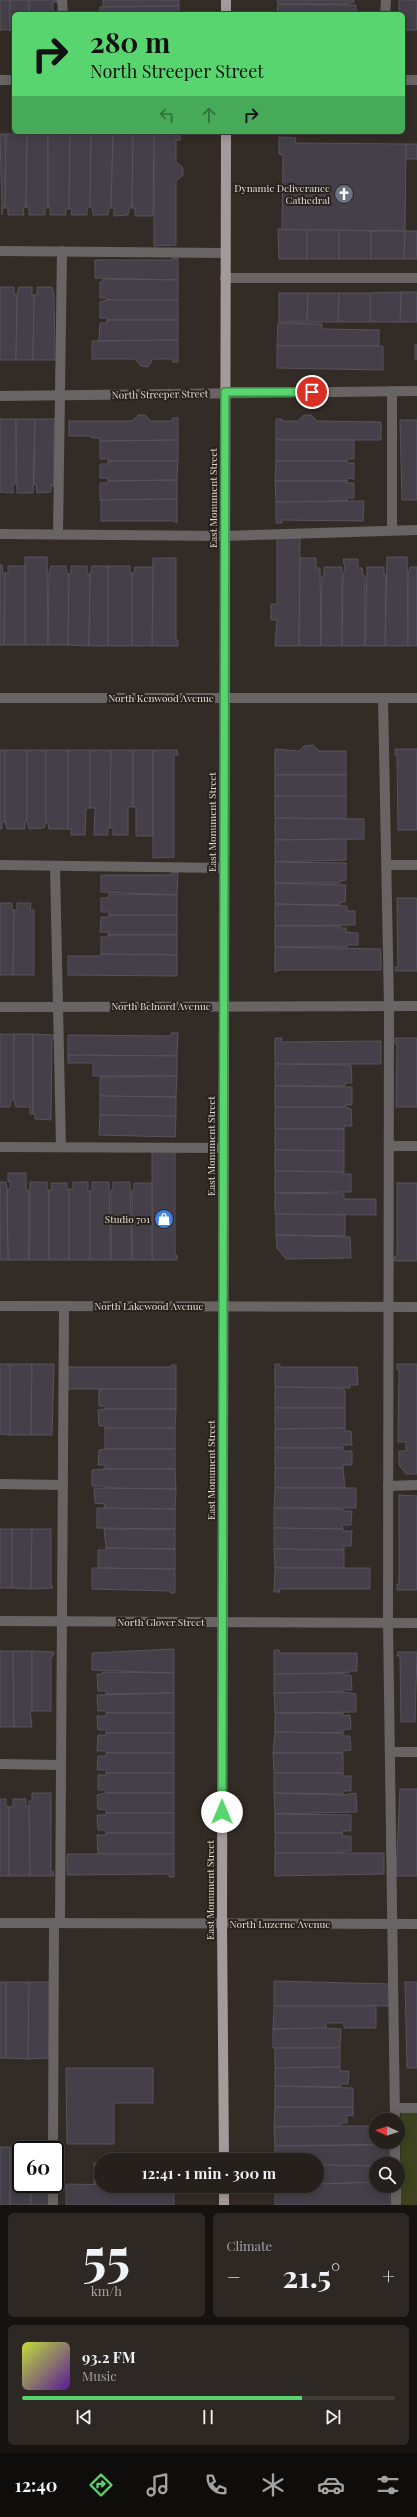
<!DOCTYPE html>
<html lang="en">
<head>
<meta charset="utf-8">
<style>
  body { margin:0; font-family:"Playfair Display",serif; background:#2e2825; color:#f1f3f6; height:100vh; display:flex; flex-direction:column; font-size:15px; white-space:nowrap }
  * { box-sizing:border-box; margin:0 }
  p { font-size:13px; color:#a4a3a3 }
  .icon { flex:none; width:22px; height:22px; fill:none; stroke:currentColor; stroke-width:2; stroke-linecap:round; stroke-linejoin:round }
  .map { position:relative; height:2205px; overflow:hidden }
  .drawer { display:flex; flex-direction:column; gap:8px; padding:8px; background:#15120f; flex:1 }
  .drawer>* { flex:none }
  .hud { position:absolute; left:12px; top:12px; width:393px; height:122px; border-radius:6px; box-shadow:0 2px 10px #0003,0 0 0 1px #423e3b; background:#59d56f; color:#111; overflow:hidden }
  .needle { width:26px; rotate:273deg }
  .controls { position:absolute; left:369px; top:2113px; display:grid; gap:8px }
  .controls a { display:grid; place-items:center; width:36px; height:36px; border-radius:50%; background:#26201c; box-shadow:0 2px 10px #0003,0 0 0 1px #423e3b; font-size:20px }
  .speed { position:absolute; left:12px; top:2141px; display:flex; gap:8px; font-size:20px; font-weight:700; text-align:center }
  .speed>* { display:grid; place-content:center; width:52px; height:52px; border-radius:50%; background:#26201c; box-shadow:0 2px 10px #0003,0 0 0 1px #423e3b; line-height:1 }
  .speed .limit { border:2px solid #111; border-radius:6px; background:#fff; color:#111 }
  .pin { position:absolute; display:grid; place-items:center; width:34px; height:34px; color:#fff; margin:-17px; border:2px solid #fff; border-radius:50%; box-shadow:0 1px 4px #0007 }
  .me { position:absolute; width:44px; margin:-22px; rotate:0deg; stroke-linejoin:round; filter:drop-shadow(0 0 3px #0008) }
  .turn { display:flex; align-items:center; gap:14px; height:84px; padding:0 12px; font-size:18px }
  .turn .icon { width:52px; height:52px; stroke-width:2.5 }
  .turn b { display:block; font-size:28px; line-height:34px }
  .lanes { display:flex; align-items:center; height:38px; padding:0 12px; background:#0003; justify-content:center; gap:20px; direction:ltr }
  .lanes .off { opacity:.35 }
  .big { font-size:30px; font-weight:700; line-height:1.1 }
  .drawer .widget { flex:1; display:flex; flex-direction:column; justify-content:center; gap:6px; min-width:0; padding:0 14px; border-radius:6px; background:#2e2825 }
  .drawer .dial { align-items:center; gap:0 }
  .dial b { font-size:52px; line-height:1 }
  .song { display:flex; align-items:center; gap:12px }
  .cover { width:48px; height:48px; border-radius:6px; background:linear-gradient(135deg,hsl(70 70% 55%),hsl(270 70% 35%)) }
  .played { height:4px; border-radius:2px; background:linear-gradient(90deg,#59d56f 75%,#423e3b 75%) }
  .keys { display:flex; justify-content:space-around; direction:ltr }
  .heat { display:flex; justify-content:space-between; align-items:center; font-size:22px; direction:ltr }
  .drawer .tiles { flex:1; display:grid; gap:8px; grid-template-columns:1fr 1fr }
  .widget:last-child { grid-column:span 2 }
  .trip { position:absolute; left:94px; top:2153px; width:230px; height:40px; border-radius:20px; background:#26201c; box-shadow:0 2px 10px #0003,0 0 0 1px #423e3b; font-weight:700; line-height:40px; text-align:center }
  .tab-bar { display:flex; height:64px; justify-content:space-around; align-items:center; background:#0f0d0b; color:#a4a3a3 }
  .tab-bar .icon { width:28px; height:28px }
  .tab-bar .selected { color:#59d56f }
  .tab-bar b { font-size:18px; color:#f1f3f6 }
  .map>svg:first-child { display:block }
  .green { fill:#3c421d }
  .building { fill:#443f48; stroke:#58535c }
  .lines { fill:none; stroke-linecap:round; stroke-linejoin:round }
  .minor { stroke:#696464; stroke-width:10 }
  .major { stroke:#a59a9b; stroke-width:10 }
  .route-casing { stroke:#3a8a48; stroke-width:10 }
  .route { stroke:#59d56f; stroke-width:7 }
  .labels { text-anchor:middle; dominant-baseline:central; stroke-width:4; stroke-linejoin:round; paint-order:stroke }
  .poi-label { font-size:10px; fill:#e0dbd7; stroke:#29221c; text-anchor:end }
  .street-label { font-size:10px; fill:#e0dbd7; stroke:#29221c }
</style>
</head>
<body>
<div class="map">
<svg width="417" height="2205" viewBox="0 0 417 2205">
  <rect width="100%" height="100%" fill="#332b25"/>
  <path class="green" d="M417 2112V2205H403L400 2200 401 2113Z"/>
  <g class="building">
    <rect x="0" y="0" width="10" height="30"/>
    <path d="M10 0H29V14H14V30H10Z"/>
    <path d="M29 0H58V2H53V14H29Z"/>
    <path d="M103 0H179V6L103 7Z"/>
    <path d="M277 0H354V2L345 4H278Z"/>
    <path d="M399 0H417V30H403V14H399Z"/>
    <path d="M278 4 356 5V14H277Z"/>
    <path d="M179 6V14H100V7Z"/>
    <path d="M0 134H6L5 208H2V215Z"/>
    <path d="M6 134H27L26 207 23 208 24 215H8V208H5Z"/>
    <path d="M27 134H48V208H45V215H29V208L26 207Z"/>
    <path d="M48 134H70L69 209H66V215H50V207L48 208Z"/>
    <path d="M70 134H91L90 207 87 208V215H71L72 209H69Z"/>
    <path d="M91 134H113L111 208H109L108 215H93L92 207H90Z"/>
    <path d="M113 134H133L132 208H129L128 215 114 216V208H111Z"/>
    <path d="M133 134H154L153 216H135V208H132Z"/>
    <path d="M154 134H180V140H176V162L183 168V175L176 181V245L154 246Z"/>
    <path d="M279 137 296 138 295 143 406 144 405 231 282 230 283 155 279 154Z"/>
    <rect x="406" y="144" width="11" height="15"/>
    <path d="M278 229 307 230V259H279Z"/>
    <rect x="307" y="230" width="32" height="29"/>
    <path d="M339 230 371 231V259H339Z"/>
    <path d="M371 231H405L404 259H371Z"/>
    <path d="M405 231H417V259H404Z"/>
    <path d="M172 258H178V280L95 278V260H172Z"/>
    <path d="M103 279 178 280V300H107V298H100V282H103Z"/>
    <path d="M0 287H14V294L17 295 16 360H0Z"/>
    <path d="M19 287H32V295H34L33 360H16L17 295Z"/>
    <path d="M37 287H52L54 294 55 360H33L34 295H37Z"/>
    <path d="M401 292H417V322H400Z"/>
    <path d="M401 292 400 322H370V293Z"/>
    <path d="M279 293H308L307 322H279Z"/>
    <path d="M308 293H339L338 322H307Z"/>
    <path d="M339 293H370V322H338Z"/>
    <path d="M107 300H178V320H107V318H100V302Z"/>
    <path d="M107 320H178V340L99 341 100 323H107Z"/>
    <path d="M278 323 322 324V329L379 330V346H277Z"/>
    <path d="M178 340V362H173V359H153L148 367 141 366 135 359H92V341Z"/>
    <rect x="415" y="345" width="2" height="14"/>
    <path d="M277 346H383V370L277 368Z"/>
    <path d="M138 415H145L151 421H172V418H178V440L100 441V438H92L91 436H69V421H132Z"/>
    <path d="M304 415H311L317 421 381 422V440H276V419H282V421H298Z"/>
    <path d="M0 419H16V484H13V493L0 492Z"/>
    <path d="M16 419H35L33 493H17Z"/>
    <path d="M35 419H56L54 423V486L51 485V492L37 493 36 484 34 485Z"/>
    <path d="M400 420H417V500H402Z"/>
    <path d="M178 440V461H108V459H100V441Z"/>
    <path d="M276 440H354V459H347V461H276Z"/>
    <path d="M108 461H178L177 480 108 481V478H100V464H108Z"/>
    <path d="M276 461H347V463H354V479L347 478V481H275Z"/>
    <path d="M177 480V499L100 500V483H108V481Z"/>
    <path d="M275 481H347V483H354V498H347V501L276 502Z"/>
    <path d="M177 499V523L173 521H101V500Z"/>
    <path d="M364 501 363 521 282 520V523H276V502Z"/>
    <path d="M277 536H300L299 646H275L277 620H271V604H277Z"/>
    <path d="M25 557H47L48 645H25Z"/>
    <path d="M387 557H407L408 646H385Z"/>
    <path d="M153 558H176V640H178V646H152Z"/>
    <path d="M300 558H316V568H320L321 646H299Z"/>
    <path d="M343 559H358V568H362L363 575 365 576V646H342L343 575 345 568Z"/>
    <path d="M0 565H2L3 573H5L4 645H0Z"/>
    <path d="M8 566H25V645H4L5 573H8Z"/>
    <path d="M51 566H66L67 573 69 574 68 645H48L49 573Z"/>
    <path d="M71 566H87V574H90L89 646 68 645 69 574H71Z"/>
    <path d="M92 566H108V646H89L90 574Z"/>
    <path d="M108 566H130V574L132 573V646H108Z"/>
    <path d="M135 567H153L152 646H132V573H134Z"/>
    <path d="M324 567H342V646H321L322 576H324Z"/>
    <path d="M367 567H384V575L386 574 385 646H365Z"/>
    <path d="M410 567H417V646H408V575Z"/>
    <path d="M313 745 319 751H346V775H275V749L299 751 304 746Z"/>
    <path d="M395 749H417V830H398L397 755H395Z"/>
    <path d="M0 750H5V822H2V829H0Z"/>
    <path d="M5 750H27V821H25V829H7L5 822Z"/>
    <path d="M27 750H46V822L44 828 29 829 27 821Z"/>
    <path d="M46 750H68V829H49L48 823 46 822Z"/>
    <path d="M68 750H90V808H86L85 835H71V829H68Z"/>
    <path d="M90 750H111L110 828H108V835H94L95 808H90Z"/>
    <path d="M111 750H133V807H128V835H113V828H110Z"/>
    <path d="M133 750H153V836H136V807H133Z"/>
    <path d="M153 750H177L178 755H174V857L153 858Z"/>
    <rect x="275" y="775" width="71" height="21"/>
    <path d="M275 796H346V819L275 818Z"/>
    <path d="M275 818 364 819V839L275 840Z"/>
    <path d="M346 839V860L275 862V840Z"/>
    <path d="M275 862 346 863V880L340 881V883H275Z"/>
    <path d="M178 872 177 895 101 892V875H171V873Z"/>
    <path d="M275 883 346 885 345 902H340V905L275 904Z"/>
    <path d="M109 894 177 895V915H109V912H101V898H108Z"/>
    <path d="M397 898H417V971H395V967H398Z"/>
    <path d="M0 903H12V910H14L13 975H0Z"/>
    <path d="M17 903H31L30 910H34V975H13L14 910H17Z"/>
    <path d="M275 904 347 906V911H355V925L275 926Z"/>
    <path d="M109 915H177V935H108V932H100L101 917H109Z"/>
    <path d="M275 926H340V928H346V932L358 933V945H347V947H275Z"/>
    <path d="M108 935H177V955L101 954V937H108Z"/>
    <path d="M275 947 381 949V970H280L275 972Z"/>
    <path d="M101 954 177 955V976L68 975V956H99Z"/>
    <path d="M171 1033H178L177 1056 68 1055V1035L171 1036Z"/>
    <path d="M0 1034H14V1100H11L10 1107H0Z"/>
    <path d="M14 1034H33V1114H30V1107H16L14 1100Z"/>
    <path d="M33 1034 54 1035V1039H52L51 1120 35 1119V1114H33Z"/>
    <path d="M275 1038H282L281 1042 381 1041V1064H275Z"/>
    <path d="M395 1038H417V1107H396L397 1044H395Z"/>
    <path d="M68 1055 177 1056V1076H93V1063H68Z"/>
    <path d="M275 1064 351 1065 352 1083H345V1086H275Z"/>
    <path d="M177 1076 176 1097 100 1096V1077Z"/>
    <path d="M275 1086 352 1087V1105H345V1107H275Z"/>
    <path d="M100 1096 176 1097V1116L100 1115Z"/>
    <path d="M275 1107H345L351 1109 352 1126H344V1129H275Z"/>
    <path d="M100 1115 176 1116 175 1137 99 1135Z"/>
    <path d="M275 1129H344V1151L275 1150Z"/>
    <path d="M152 1150H175V1255H177V1260H152Z"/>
    <path d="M275 1150 344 1151V1172L275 1171Z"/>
    <path d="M275 1171 344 1172V1174H351V1192L275 1193Z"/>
    <path d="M8 1173H26V1190H29V1260H8L7 1189H10L11 1181 8 1182Z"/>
    <path d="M0 1182H6L7 1189 8 1260H0Z"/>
    <path d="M30 1182H47V1190H49V1260H29Z"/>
    <path d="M73 1182H88V1191H90V1260H69V1189H73Z"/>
    <path d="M92 1182H109L111 1260H90V1191L92 1190Z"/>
    <path d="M113 1182H130L132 1260H111V1190H113Z"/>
    <path d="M51 1183H67V1190L69 1189V1260H49V1190H52Z"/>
    <path d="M134 1183H152V1260H132V1190H134Z"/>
    <path d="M397 1183H417V1261H394L395 1256H397Z"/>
    <path d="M275 1193 344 1194V1199H376V1215L275 1214Z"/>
    <path d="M276 1214 345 1215V1236L276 1235Z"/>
    <path d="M276 1235 350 1237 351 1258 286 1259 277 1248Z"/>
    <path d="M0 1364H10V1435L0 1434Z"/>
    <path d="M10 1364H32L31 1435H10Z"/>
    <path d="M32 1364H54L52 1435H31Z"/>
    <path d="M275 1364H280V1367H357L358 1385H350V1388L275 1387Z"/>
    <path d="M397 1364H417V1474H406L399 1465V1451H406V1442H398L399 1370H397Z"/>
    <path d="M171 1365H176V1389H67V1367H171Z"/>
    <path d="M275 1387 343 1388 345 1391V1408H275Z"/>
    <path d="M99 1389H176V1409H105V1406H99Z"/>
    <path d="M275 1408H345V1428L275 1429Z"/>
    <path d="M105 1409H176L175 1428H105V1426H99L98 1410Z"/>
    <rect x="105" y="1428" width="70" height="21"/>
    <path d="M345 1428V1431H351L352 1445H343V1448H275V1429Z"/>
    <path d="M275 1448H343V1451H352V1465H343V1468H275Z"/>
    <path d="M105 1449H175V1469H105V1465H98L99 1450Z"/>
    <path d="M275 1468H343L345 1488H275Z"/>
    <path d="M105 1469H175L176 1489 105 1488V1486H92V1470Z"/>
    <path d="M94 1488 176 1489 175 1509 104 1508 105 1504 95 1503Z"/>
    <path d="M275 1488H356V1508H274Z"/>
    <path d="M399 1495 417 1496V1590H397V1584H399Z"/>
    <path d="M97 1508 175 1509V1529L97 1528Z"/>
    <path d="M274 1508 343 1509V1511H352L351 1525H342L343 1529 274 1528Z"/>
    <path d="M274 1528 343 1529V1531H352L351 1546H344V1550L274 1549Z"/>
    <rect x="0" y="1529" width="12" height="59"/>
    <path d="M12 1529H32L31 1589 12 1588Z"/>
    <path d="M32 1529H51V1584L53 1588 31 1589Z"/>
    <path d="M104 1529H175V1549L106 1548Z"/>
    <path d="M106 1548 175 1549V1569L98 1568V1550H106Z"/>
    <path d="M274 1549 344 1550V1568H275Z"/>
    <path d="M92 1568 175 1569V1593H170V1591L92 1589Z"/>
    <path d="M275 1568H370V1589H279L280 1592H274Z"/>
    <path d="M170 1649H174V1673L92 1670V1653Z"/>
    <path d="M274 1650H279L280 1653H357V1671H349V1673L274 1674Z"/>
    <path d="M0 1651H13L14 1727H0Z"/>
    <path d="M13 1651H32V1711H30L32 1727H14Z"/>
    <path d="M32 1651 54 1652 53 1656 51 1657V1711H32Z"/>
    <path d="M398 1652H417L415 1722H401L400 1656H397Z"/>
    <path d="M103 1672 174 1673V1693L106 1694V1691H98L97 1674H102Z"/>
    <path d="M344 1673V1676L351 1675 352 1690H343V1692L274 1693V1674Z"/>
    <path d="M343 1692 356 1694V1712L275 1713 274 1693Z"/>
    <path d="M174 1693V1713H106V1711H98L97 1695Z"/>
    <path d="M106 1713H174V1733H106V1730H98L97 1716H106Z"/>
    <path d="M275 1713H343V1716L350 1715 351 1729 343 1730V1733L275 1732Z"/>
    <path d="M275 1732 343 1733V1736H350L351 1750 342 1751 343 1753H273Z"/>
    <path d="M106 1733H174V1753H106V1751H97L98 1735H106Z"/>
    <path d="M106 1753H174V1773H106V1770H97L98 1756H106Z"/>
    <path d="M273 1753H343V1773H274Z"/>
    <path d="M106 1773H174V1793H106V1790H98V1775H106Z"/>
    <path d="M274 1773H343V1776H351V1791H343V1794L274 1793Z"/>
    <path d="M400 1789H417V1876H396Z"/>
    <path d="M32 1793H51V1871H53L54 1876H30L29 1801H32Z"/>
    <path d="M106 1793H174V1813H106V1810L98 1809 97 1795Z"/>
    <path d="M274 1793 343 1795 356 1793 357 1812 275 1814Z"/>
    <path d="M0 1799H6V1806L9 1807V1876H0Z"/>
    <path d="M13 1799H26V1807L29 1806 30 1876H9V1807L13 1806Z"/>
    <path d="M106 1813H174V1833H106V1830H98L97 1815H106Z"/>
    <path d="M275 1814 351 1815V1831H342L343 1833H275Z"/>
    <path d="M106 1833H174V1854H98L97 1835H106Z"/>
    <path d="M275 1833H343L342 1836H351V1851H342V1853H275Z"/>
    <path d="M275 1853H384V1874L275 1876Z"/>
    <path d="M67 1854H174V1877H169V1874L67 1875Z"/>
    <path d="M274 1981 390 1984V2006H274Z"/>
    <rect x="0" y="1982" width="6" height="76"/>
    <path d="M6 1982H29L28 2059 6 2058Z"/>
    <path d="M29 1982H53L51 2058 28 2059Z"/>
    <path d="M405 1982H417V2068H407Z"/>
    <path d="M274 2006H376V2028H344V2023H326V2028L273 2029Z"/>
    <path d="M326 2028 341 2029 340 2048H273V2029Z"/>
    <path d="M275 2048H340V2067L275 2068Z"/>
    <path d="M340 2067V2071H349L348 2084H340L341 2087 275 2086V2068Z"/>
    <path d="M66 2068H153V2103H114V2144H67Z"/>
    <path d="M275 2086 353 2088V2107H275Z"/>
    <path d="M275 2107H353V2116L347 2115V2123H340V2126L274 2127Z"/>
    <path d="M340 2126H376V2142H391V2144L275 2146 274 2127Z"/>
    <path d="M390 2145V2164H376V2166L317 2165V2160H274L275 2146Z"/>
    <rect x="0" y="2147" width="10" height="58"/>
    <path d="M10 2147 31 2148V2150H21V2184H31V2205H10Z"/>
    <path d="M51 2147V2150H31V2148Z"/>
    <path d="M94 2163 101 2164V2184H94Z"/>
    <path d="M317 2165 376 2166V2182L317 2184Z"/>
    <path d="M376 2182V2186H390V2205H275V2186Z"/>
    <path d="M31 2184H51L52 2205H31Z"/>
    <path d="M66 2184 174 2186V2205H66Z"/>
  </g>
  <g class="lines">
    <g class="minor">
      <path d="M62 0 63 14"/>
      <path d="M385 14 386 0"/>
      <path d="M0 80H14"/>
      <path d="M403 80H417"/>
      <path d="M0 251 225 253"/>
      <path d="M225 278H417"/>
      <path d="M392 391V530"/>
      <path d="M0 396 417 391"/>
      <path d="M0 534 225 536 417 530"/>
      <path d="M58 534 62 251"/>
      <path d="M0 698H417"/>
      <path d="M383 698 389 1006 388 1622 395 2120"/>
      <path d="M0 865 224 868"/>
      <path d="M387 865H417"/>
      <path d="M55 866 61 1147"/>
      <path d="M0 1007 417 1006"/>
      <path d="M389 1146H417"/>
      <path d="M0 1147 223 1148"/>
      <path d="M0 1306 417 1307"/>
      <path d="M0 1484 63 1485"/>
      <path d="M388 1486 417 1485"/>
      <path d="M0 1621 417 1623"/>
      <path d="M390 1752H417"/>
      <path d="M0 1764 61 1765"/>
      <path d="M0 1923 417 1924"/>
      <path d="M60 1923 64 1306"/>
      <path d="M395 2108H417"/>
      <path d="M395 2142V2164"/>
      <path d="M53 2150 54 1923"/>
      <path d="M396 2186V2205"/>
      <path d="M53 2205V2184"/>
    </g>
    <g class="major">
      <path d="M226 14V0"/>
      <path d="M224 2160 222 1924 226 132"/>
      <path d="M224 2186V2205"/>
    </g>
  </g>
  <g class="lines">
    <g class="route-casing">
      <path id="route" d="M222 1812 225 392H312"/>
    </g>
    <use href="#route" class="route"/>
  </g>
  <defs>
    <g id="church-disc" transform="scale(1)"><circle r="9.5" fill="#6b7280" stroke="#29221c"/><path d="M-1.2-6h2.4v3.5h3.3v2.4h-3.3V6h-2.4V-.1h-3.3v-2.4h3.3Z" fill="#fff"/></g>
    <g id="shop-disc" transform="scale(1)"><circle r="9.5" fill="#3f7fe0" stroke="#29221c"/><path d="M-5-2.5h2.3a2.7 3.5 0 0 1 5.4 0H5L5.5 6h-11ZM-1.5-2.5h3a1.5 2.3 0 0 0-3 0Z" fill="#fff"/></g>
  </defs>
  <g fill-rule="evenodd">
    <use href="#church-disc" x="344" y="194"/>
    <use href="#shop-disc" x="164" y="1219"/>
  </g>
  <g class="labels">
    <g class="poi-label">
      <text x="330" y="188">Dynamic Deliverance<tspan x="330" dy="12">Cathedral</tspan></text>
      <text x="150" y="1219">Studio 701</text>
    </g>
    <g class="street-label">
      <text transform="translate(160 394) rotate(-1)">North Streeper Street</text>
      <text transform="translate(213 498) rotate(-90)">East Monument Street</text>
      <text x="161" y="698">North Kenwood Avenue</text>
      <text transform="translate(212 822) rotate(-90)">East Monument Street</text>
      <text x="161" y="1006">North Belnord Avenue</text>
      <text transform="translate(211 1146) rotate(-90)">East Monument Street</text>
      <text x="149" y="1306">North Lakewood Avenue</text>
      <text transform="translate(211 1470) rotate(-90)">East Monument Street</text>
      <text x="161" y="1622">North Glover Street</text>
      <text transform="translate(210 1890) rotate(-90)">East Monument Street</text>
      <text x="280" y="1924">North Luzerne Avenue</text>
    </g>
  </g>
</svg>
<div class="controls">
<a><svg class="needle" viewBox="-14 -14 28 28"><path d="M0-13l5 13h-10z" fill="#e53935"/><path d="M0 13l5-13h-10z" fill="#a4a3a3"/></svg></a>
<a><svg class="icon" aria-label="search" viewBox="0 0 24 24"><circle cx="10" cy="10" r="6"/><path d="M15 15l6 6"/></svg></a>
</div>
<div class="speed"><div class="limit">60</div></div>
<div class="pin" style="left:312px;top:392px;background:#d93025"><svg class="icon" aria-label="arrive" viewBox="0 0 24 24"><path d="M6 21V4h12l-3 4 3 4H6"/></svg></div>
<svg class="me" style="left:222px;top:1812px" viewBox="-20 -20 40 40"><circle r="19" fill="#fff"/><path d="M0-13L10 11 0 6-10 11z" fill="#59d56f"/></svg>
<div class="trip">12:41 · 1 min · 300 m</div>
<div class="hud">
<div class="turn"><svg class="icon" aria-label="right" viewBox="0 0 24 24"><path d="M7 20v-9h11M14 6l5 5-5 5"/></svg><div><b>280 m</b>North Streeper Street</div></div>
<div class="lanes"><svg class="icon off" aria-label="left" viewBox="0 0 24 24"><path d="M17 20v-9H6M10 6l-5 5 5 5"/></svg><svg class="icon off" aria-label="ahead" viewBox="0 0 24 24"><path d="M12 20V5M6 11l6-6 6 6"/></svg><svg class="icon" aria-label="right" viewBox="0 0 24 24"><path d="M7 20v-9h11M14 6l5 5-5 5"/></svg></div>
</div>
</div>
<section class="drawer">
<div class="tiles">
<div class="widget dial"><b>55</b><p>km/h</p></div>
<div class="widget"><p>Climate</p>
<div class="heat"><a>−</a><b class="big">21.5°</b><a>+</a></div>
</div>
<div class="widget">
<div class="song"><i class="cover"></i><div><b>93.2 FM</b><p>Music</p></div></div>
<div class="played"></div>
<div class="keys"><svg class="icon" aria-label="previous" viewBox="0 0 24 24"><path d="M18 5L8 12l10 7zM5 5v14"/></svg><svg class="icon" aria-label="pause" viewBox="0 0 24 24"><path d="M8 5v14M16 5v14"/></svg><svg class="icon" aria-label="next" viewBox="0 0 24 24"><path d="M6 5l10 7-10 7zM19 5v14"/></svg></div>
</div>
</div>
</section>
<nav class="tab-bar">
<b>12:40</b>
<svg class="icon selected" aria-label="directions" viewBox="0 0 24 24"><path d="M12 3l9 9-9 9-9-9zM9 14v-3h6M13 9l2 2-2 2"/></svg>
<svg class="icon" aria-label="music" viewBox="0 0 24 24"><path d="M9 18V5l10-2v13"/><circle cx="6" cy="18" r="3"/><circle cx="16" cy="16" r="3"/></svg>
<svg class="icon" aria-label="phone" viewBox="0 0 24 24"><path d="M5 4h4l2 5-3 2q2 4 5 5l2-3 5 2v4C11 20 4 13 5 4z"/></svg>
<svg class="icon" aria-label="climate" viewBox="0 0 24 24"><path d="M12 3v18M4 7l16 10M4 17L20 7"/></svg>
<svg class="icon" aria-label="car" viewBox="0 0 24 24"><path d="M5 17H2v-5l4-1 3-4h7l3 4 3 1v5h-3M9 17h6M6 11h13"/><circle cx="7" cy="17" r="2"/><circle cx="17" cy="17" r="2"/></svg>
<svg class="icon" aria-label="filters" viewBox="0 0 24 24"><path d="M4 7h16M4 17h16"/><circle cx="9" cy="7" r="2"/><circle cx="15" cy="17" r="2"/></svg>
</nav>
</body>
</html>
